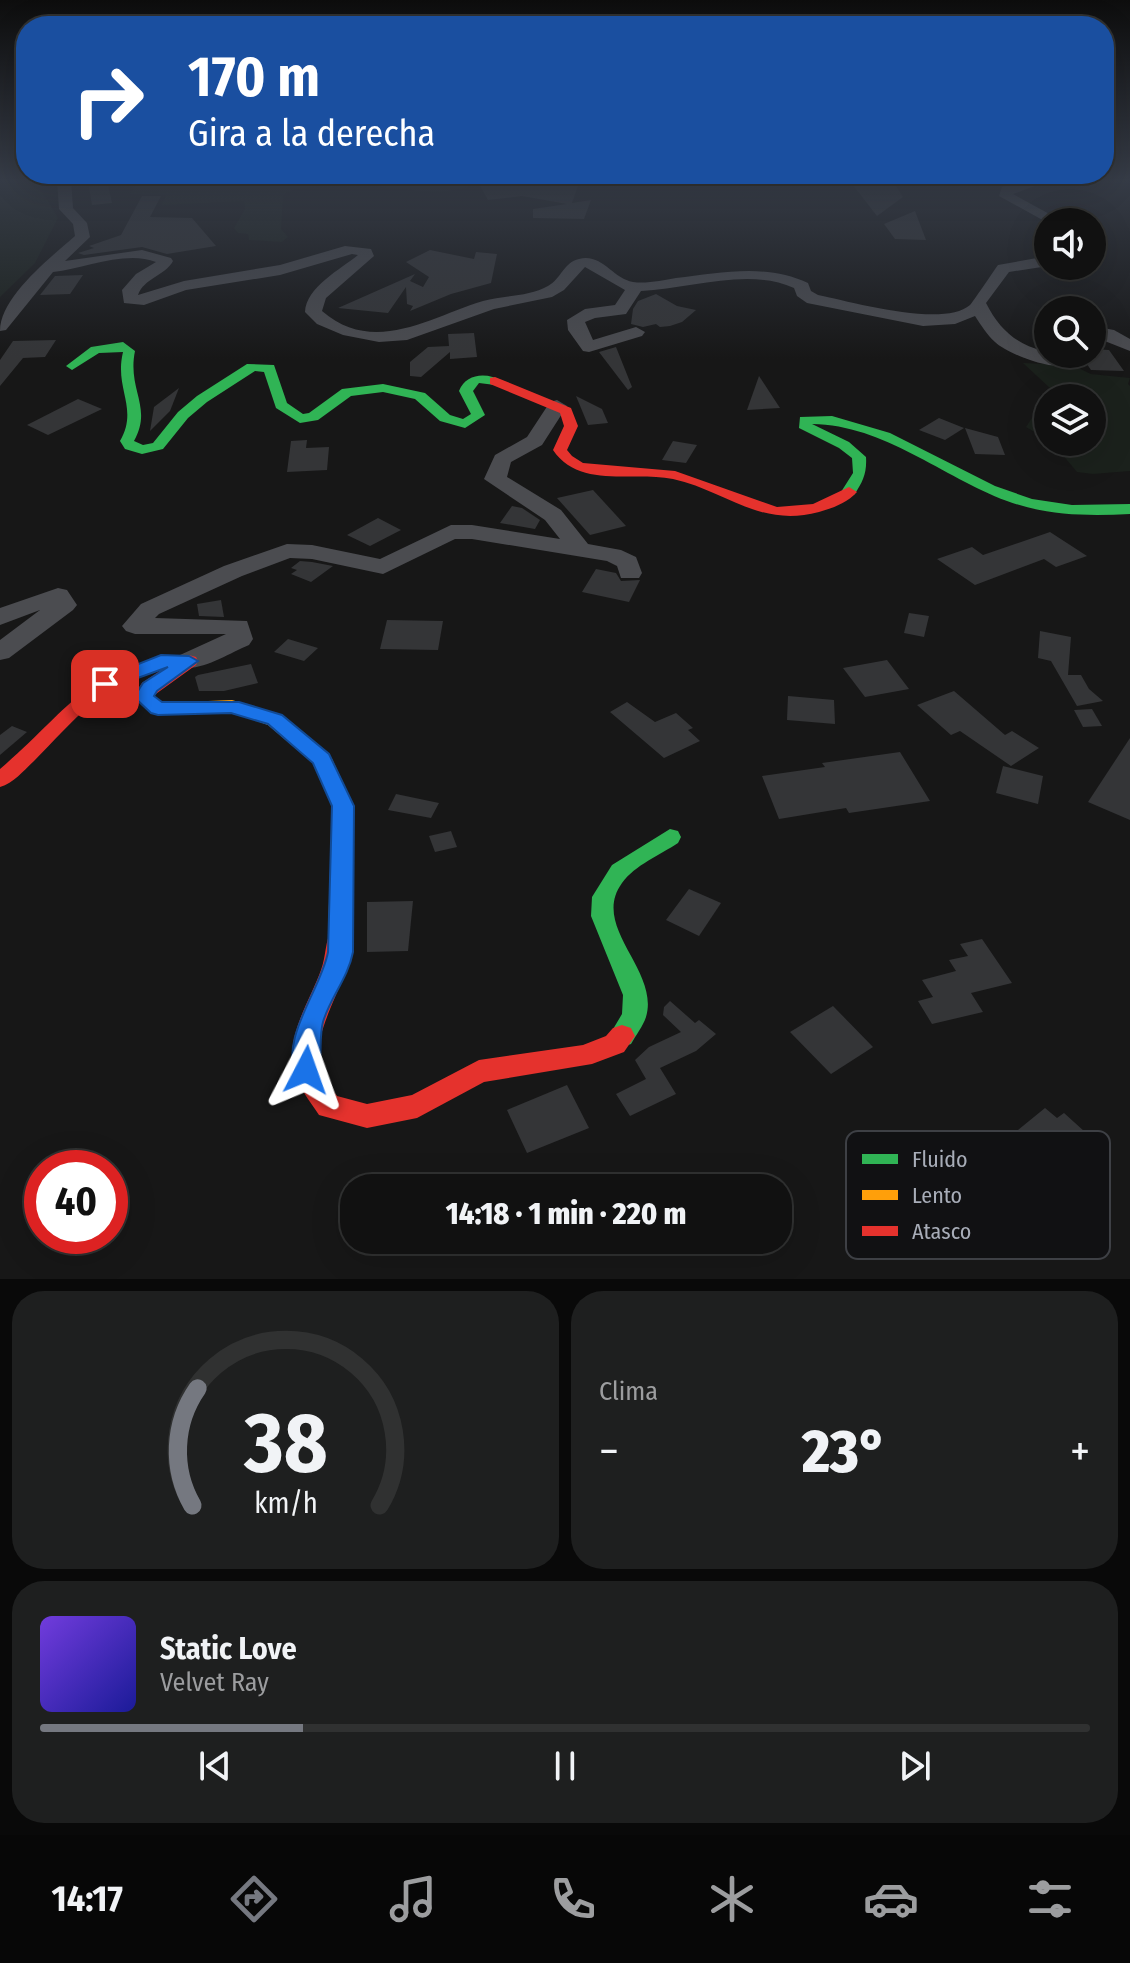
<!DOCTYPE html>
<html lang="es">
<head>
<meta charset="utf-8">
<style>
  body { margin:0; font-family:"Fira Sans Condensed",sans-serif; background:#1e1f1f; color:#f1f3f6; height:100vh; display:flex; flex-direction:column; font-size:30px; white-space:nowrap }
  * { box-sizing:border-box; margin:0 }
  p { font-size:26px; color:#9c9d9f }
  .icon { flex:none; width:44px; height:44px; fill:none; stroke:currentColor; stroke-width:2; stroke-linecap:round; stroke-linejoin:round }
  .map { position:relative; height:1279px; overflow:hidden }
  .drawer { display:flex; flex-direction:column; gap:12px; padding:12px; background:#090909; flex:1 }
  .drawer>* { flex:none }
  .hud { position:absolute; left:16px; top:16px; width:1098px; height:168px; border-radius:32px; box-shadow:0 8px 32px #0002,0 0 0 2px #303131; background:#1a4fa0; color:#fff; overflow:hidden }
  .controls { position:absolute; left:1034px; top:208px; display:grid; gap:16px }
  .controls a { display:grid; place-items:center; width:72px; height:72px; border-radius:50%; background:#111; box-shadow:0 8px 32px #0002,0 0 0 2px #303131; font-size:40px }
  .speed { position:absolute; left:24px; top:1150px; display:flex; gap:16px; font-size:40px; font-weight:700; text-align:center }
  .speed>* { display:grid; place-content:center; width:104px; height:104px; border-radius:50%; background:#111; box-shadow:0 8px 32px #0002,0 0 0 2px #303131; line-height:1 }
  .speed .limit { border:12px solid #d22; background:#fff; color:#111 }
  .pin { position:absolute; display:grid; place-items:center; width:68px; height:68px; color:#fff; margin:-34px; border-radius:16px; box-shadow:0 4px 12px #0006 }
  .me { position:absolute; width:88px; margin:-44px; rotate:4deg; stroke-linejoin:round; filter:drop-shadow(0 0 6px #0008) }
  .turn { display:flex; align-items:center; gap:28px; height:168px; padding:0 40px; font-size:36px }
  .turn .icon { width:104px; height:104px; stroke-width:2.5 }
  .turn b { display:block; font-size:56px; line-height:68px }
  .big { font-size:60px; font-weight:800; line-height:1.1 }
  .drawer .tile { flex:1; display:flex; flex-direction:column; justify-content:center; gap:12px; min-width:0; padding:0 28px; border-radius:32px; background:#1e1f1f }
  .drawer .dial { align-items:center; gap:0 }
  .dial svg { height:208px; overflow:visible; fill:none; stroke:#303131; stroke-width:7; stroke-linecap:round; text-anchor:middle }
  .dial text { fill:#f1f3f6; stroke:none }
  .song { display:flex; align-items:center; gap:24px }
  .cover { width:96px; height:96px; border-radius:12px; background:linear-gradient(135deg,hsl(260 70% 55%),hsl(240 70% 35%)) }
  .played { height:8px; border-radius:4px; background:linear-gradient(90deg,#757880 25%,#303131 25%) }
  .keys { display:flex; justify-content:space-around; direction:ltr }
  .heat { display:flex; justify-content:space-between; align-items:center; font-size:44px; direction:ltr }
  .drawer .tiles { flex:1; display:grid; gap:12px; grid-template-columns:1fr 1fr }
  .tile:last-child { grid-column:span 2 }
  .trip { position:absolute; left:340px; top:1174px; width:452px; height:80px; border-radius:32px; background:#111; box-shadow:0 8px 32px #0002,0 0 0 2px #303131; font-weight:800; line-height:80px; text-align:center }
  .tab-bar { display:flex; height:128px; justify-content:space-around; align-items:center; background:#070707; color:#9c9d9f }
  .tab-bar .icon { width:56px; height:56px }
  .tab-bar .active { color:#757880 }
  .tab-bar b { font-size:36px; color:#f1f3f6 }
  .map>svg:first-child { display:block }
  .green { fill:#1b211c }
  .building { fill:#343537 }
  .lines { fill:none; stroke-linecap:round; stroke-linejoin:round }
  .street { fill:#4b4c50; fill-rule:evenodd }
  .fast { fill:#30b455; fill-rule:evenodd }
  .slow { fill:#ff9f0a; fill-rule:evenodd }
  .jam { fill:#e5322d; fill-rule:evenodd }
  .route { fill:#1a73e8; stroke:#114b97; stroke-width:2 }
  .key { fill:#111113; stroke:#3e4045; stroke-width:2 }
  .key-label { font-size:22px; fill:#a8adb8 }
</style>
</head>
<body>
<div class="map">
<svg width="1130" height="1279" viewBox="0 0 1130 1279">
  <rect width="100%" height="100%" fill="#171717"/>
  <g class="green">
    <path d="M0 180C38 180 40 187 58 218L35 263 0 297Z"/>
    <path d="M139 180H473L475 182C453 201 385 185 356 185 336 184 313 185 293 190L284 194C282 204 282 217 281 229L288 237 282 242 249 240 248 234 238 233 234 228 245 209 244 201 162 205 166 195 130 194Z"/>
    <path d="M1023 363 1072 365 1091 374 1130 378 1128 384 1130 386V471L1093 474 1077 472 1052 442H1092V398H1048V440L1026 427 1051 389Z"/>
  </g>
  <g class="building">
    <path d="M477 180H580L572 203 591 200 584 219 533 218V209L567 204 522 196 488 200Z"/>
    <path d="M849 180H892L903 197 877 216Z"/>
    <path d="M108 185 112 203 92 205 89 187Z"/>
    <path d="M142 196H161L150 217 192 218 216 246 167 254 142 247 84 255 78 253 94 248 89 246 121 235Z"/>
    <path d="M915 211 926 240 895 239 884 224Z"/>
    <path d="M430 250 474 259 476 252 497 254 491 283 451 294 410 311 413 306 407 304 406 287 388 313 338 308 415 274 410 281 423 287 429 277 406 262Z"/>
    <path d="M83 275 70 294 40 295 55 276Z"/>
    <path d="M656 294 677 306 696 310 682 322 670 326 660 327 656 324 643 327 631 324 633 309 638 301Z"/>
    <path d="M474 333 477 357 450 359V352L421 377 410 376V362L428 347 449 346 448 334Z"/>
    <path d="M56 340 45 357 23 358 0 386V360L13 341Z"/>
    <path d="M616 347 632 387 628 390 599 352Z"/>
    <path d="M1092 349 1109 350 1124 371 1091 370 1080 354H1092Z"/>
    <path d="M759 376 780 408 747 410Z"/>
    <path d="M179 388 170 411 150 431 154 407Z"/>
    <path d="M576 396 602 409 608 423 588 425Z"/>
    <path d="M78 399 102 409 48 435 27 425Z"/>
    <path d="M939 418 964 428 945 440 919 430Z"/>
    <path d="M965 428 998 437 1005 455 975 454Z"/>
    <path d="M307 440 306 448 329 447 327 470 287 472 291 441Z"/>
    <path d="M673 441 697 445 686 463 662 460Z"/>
    <path d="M593 490 626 526 590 535 557 498Z"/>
    <path d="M512 506 522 508 540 520 535 529 500 523Z"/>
    <path d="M378 518 401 530 370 546 347 535Z"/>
    <path d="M1050 532 1087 556 1056 567 1044 559 975 585 937 559 972 547 983 555Z"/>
    <path d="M300 561 312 562 333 566 311 582 291 574 297 570 291 568Z"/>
    <path d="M596 569 616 573 621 581 640 580 629 602 582 592Z"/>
    <path d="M221 600 224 617 199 616 197 604Z"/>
    <path d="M909 613 929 616 924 637 904 633Z"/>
    <path d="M387 620 443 621 438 650 380 649Z"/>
    <path d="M1040 631 1071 637 1068 675H1081L1089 689 1103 701 1077 706 1051 661 1038 658Z"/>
    <path d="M288 639 318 648 304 661 274 652Z"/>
    <path d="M887 660 909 689 865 697 843 668Z"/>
    <path d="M251 664 258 683 224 691H199L195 677 198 675Z"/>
    <path d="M954 691 1005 735 1012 731 1039 748 1011 766 960 731 951 735 917 705Z"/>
    <path d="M788 696 834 700 835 724 787 720Z"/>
    <path d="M627 702 655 722 676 713 693 728 688 730 700 741 664 758 610 712Z"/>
    <path d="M1092 709 1102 726 1083 727 1074 710Z"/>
    <path d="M12 726 27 732 0 755V735Z"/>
    <path d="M1130 738V820L1088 802Z"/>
    <path d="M900 752 930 801 849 813 846 808 779 819 762 776 825 767 822 763Z"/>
    <path d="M1003 766 1043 776 1038 804 996 793Z"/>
    <path d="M396 794 439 803 431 818 388 810Z"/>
    <path d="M451 831 457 847 435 852 429 836Z"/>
    <path d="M689 889 721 903 699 936 666 920Z"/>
    <path d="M413 901 408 951 367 952V902Z"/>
    <path d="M982 939 1012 983 971 993 983 1012 932 1024 918 1001 933 997 922 980 956 971 949 960 968 956 960 944Z"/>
    <path d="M670 1001 695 1023 699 1020 716 1034 696 1051 660 1068 676 1094 630 1116 616 1094 646 1079 635 1060 649 1047 681 1032 663 1015 664 1007Z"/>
    <path d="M833 1006 873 1047 831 1074 790 1032Z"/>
    <path d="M567 1085 589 1128 527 1153 507 1110Z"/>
    <path d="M1045 1108 1057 1118 1064 1113 1095 1141 1064 1167 1091 1192 1073 1208 1023 1160 1037 1148 1018 1130Z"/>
  </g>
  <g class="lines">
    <g class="street">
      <path d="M57 180H71L73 208 87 223 90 237 65 261 142 250 171 258 173 261C165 276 144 278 138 295L184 281 280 265 345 246 371 249 374 256 326 298 322 311C374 356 430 317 483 301 504 295 529 297 548 286 561 279 564 262 579 259 602 253 613 279 633 282 647 284 663 280 676 278 720 273 766 263 808 283L811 291 818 295C852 302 944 328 970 305 973 302 993 272 998 265L1048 256V266L1009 272 986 303C1006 343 1035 354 1076 354 1075 356 1070 363 1068 364 1053 372 1006 353 995 342 987 335 981 325 975 316L955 324 923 326 807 303 797 296 794 288C749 267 689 289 641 291L626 314 595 318 585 322 593 340 636 327 645 332 642 336 589 352 583 351 568 330 567 320 585 309 615 305 625 290 585 267 564 290 552 297 494 309 407 340 379 342 343 335 317 324 305 312C306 287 341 269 358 255L352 254 280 275 186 290 144 305 124 303 122 290 136 274 156 262C125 250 84 269 53 272L6 330 0 331C0 297 50 258 75 236L73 224 59 209Z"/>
      <path d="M1028 180 1048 181 1013 194 1064 222 1048 223 999 196 1002 187Z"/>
      <path d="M1092 237 1097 239 1104 248 1092 256Z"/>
      <path d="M1092 326 1114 330 1130 339V351L1092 336Z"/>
      <path d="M557 400 567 406 542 445 511 462 507 477 561 510 588 544 621 550 636 557 642 573 639 578H621L617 566 607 561 472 539H455L383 574 312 559 290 558 242 576 159 614 155 618 247 621 253 639 249 645C229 653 202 672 180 667L176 661 180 655 226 634H135L126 631 122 626 141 604 224 566 287 544 312 545 380 559 451 525H472L560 539 545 520 484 479 495 455 527 437 550 402Z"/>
      <path d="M58 588 67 590 77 605 73 610 9 658 0 660V640L40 610 0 625V608Z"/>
    </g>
    <g class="fast">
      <path d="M123 342 135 351C127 390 153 407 134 441L143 445 153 443 178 412 197 396 247 364 274 365 287 403 303 414 309 413 342 389 383 384 425 393 450 415 463 419 471 414 459 391C466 373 487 372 502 381L495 385 479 383 473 391 485 415 465 428 440 421 415 399 383 392 351 396 318 420 300 423 276 408 264 372 255 371 207 402 188 418 163 449 142 454 125 449 120 441C139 408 114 389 123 352L99 353 72 370 66 366 91 347Z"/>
      <path d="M832 416 890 433 995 486 1032 499 1072 505 1130 504V514C1089 516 1047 516 1007 501 942 477 885 425 812 424L849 442 866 457C867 473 863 482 854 495H844L841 492 853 473 852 458 839 448 799 428 800 417Z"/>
      <path d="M670 829 678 831 681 837 678 843C660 855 635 865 622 883 590 927 660 970 646 1017 643 1026 636 1035 631 1044L622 1047 613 1044 609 1036 622 1014 623 995 591 916 592 897 612 865Z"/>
    </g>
    <path class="slow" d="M232 700 282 715 332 759 354 806 352 935 348 942 340 944 332 942 328 935 332 806 313 763 268 725 231 712 184 714 174 708 184 702Z"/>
    <g class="jam">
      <path d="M495 377 571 408 578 426 567 450 572 456 583 463 675 471 777 507 813 504 849 487 857 492C847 503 833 508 819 512 759 528 727 491 673 479 633 471 579 489 553 450L564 426 560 413 490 384V378Z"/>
      <path d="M189 655 196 657 198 661 196 665 153 696 162 703 191 704 194 708 191 712 151 713 133 697 142 683 163 669C107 677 72 723 34 761 24 770 14 783 0 787V769C72 708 85 665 189 655Z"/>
      <path d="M340 926 348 928C366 961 308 1026 319 1069 322 1079 331 1088 337 1096L367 1104 412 1095 479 1060 583 1045 606 1036 613 1028 622 1025 631 1028 635 1036 624 1052 592 1064 484 1082 417 1118 367 1128 319 1115C310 1101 298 1087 294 1071 285 1037 310 1001 321 970 326 957 325 941 332 928Z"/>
    </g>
  </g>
  <linearGradient id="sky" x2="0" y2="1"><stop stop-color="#0d0d0d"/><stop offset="0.5" stop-color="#363c47"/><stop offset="1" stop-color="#363c47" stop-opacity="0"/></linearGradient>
  <rect width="1130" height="359" fill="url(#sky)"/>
  <path class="route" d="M161 655 189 656 198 661 157 691 154 696 162 702H239L282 715 329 754 354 806 353 952C348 978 330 998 323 1022 318 1041 324 1061 315 1079L306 1082 297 1079C278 1039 321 990 328 952L332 806 313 763 268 724 231 713 158 715 151 713 134 697 143 683 168 667 105 690 95 684 98 680Z"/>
  <rect x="846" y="1131" width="264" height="128" rx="12" class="key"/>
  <rect x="862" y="1154" width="36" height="10" fill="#30b455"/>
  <rect x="862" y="1190" width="36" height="10" fill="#ff9f0a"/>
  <rect x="862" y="1226" width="36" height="10" fill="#e5322d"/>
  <g class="key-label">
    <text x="912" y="1167">Fluido</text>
    <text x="912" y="1203">Lento</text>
    <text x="912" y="1239">Atasco</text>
  </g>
</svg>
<div class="controls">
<a><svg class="icon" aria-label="sound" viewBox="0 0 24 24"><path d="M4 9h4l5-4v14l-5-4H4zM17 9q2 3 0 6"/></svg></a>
<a><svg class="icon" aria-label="search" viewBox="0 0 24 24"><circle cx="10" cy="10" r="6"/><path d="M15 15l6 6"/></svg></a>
<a><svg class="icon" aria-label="layers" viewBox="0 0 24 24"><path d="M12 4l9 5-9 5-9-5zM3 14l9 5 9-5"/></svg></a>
</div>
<div class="speed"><div class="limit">40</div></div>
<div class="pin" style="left:105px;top:684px;background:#d93025"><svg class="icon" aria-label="arrive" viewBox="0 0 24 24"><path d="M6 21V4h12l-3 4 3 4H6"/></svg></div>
<svg class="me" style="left:306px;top:1070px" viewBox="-20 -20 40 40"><path d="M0-17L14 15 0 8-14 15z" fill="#1a73e8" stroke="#fff" stroke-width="4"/></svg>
<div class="trip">14:18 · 1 min · 220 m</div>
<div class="hud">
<div class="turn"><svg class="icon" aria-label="right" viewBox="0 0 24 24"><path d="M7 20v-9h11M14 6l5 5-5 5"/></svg><div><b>170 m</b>Gira a la derecha</div></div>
</div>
</div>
<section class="drawer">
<div class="tiles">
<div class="tile dial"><svg viewBox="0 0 100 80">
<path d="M14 69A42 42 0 1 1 86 69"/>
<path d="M14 69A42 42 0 0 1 16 24" stroke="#757880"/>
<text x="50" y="56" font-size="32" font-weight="700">38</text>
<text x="50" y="72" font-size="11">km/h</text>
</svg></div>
<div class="tile"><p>Clima</p>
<div class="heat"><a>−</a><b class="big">23°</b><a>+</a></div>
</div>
<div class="tile">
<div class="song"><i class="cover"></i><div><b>Static Love</b><p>Velvet Ray</p></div></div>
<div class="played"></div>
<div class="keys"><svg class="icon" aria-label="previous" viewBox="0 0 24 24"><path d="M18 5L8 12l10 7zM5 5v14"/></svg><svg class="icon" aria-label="pause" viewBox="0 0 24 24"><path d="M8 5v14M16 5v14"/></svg><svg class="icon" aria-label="next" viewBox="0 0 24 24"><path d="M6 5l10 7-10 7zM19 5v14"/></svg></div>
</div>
</div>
</section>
<nav class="tab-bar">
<b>14:17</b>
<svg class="icon active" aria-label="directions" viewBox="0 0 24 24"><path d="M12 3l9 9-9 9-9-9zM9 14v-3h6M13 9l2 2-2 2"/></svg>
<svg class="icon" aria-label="music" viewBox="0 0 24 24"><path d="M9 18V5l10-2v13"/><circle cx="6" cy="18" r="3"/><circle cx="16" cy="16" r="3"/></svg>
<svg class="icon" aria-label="phone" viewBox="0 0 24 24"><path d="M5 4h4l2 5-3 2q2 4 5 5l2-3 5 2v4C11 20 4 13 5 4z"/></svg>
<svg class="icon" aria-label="climate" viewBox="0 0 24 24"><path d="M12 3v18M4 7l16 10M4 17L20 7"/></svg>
<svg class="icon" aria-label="car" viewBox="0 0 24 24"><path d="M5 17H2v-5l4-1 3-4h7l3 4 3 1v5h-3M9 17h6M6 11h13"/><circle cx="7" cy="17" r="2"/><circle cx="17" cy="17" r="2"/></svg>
<svg class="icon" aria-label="filters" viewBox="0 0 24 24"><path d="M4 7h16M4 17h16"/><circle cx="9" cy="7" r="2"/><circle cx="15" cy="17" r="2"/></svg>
</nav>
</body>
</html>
